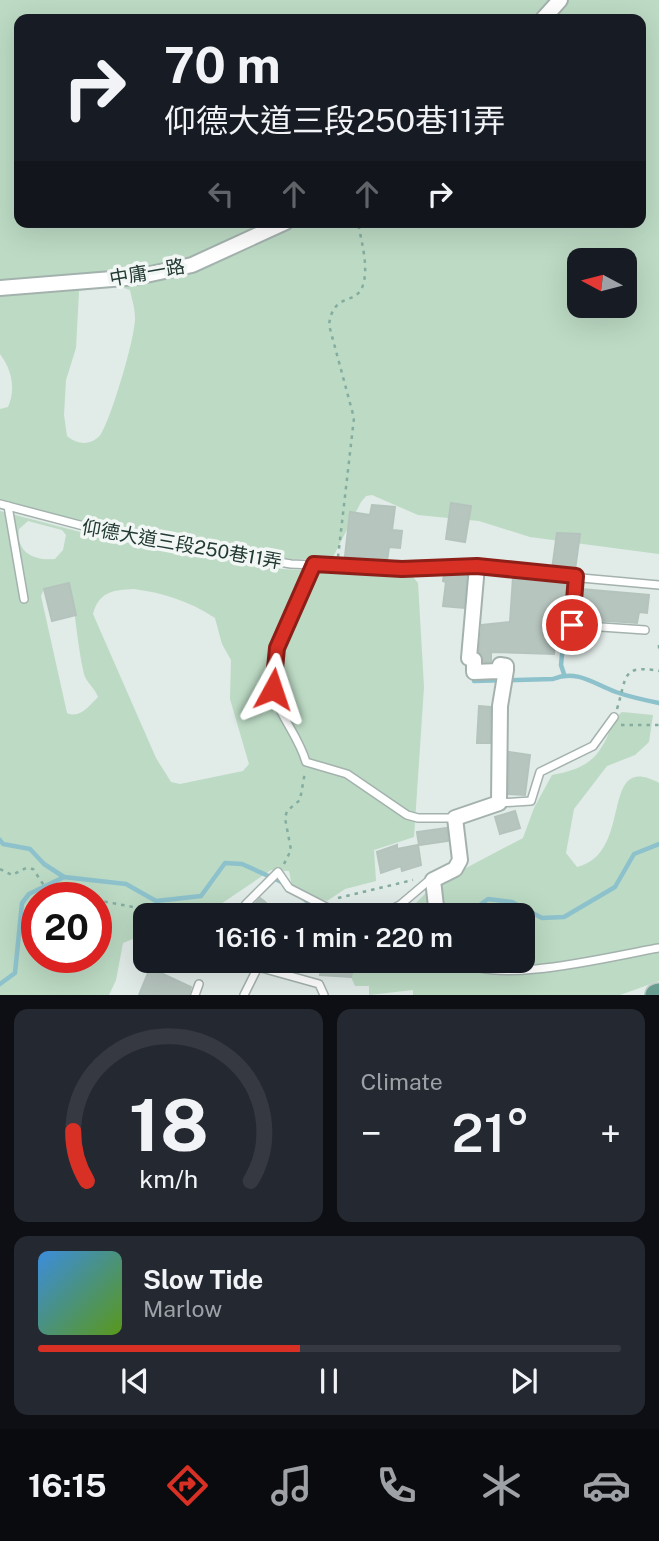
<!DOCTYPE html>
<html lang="en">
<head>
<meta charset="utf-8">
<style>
  body { margin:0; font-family:"Public Sans","Noto Sans TC",sans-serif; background:#242831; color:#f1f3f6; height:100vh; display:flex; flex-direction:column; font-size:26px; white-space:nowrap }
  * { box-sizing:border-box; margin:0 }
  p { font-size:23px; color:#9ea1a6 }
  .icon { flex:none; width:38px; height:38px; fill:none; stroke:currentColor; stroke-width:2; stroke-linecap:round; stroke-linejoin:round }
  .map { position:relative; height:995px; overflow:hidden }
  .panel { display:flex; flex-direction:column; gap:14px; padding:14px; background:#0d0f14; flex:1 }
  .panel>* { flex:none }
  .hud { position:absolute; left:14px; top:14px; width:632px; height:214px; border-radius:14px; box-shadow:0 7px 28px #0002; background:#171b24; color:#f1f3f6; overflow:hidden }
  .needle { width:46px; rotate:277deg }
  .buttons { position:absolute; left:567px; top:248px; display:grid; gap:14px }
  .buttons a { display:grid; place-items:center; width:70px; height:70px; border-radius:14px; background:#171b24; box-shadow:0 7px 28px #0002; font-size:35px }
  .speed { position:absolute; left:21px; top:882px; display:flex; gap:14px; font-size:35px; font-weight:700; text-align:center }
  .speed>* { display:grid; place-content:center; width:91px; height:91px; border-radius:50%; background:#171b24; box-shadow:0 7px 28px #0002; line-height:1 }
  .speed .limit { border:10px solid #d22; background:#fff; color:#111 }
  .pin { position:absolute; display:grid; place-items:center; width:60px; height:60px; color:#fff; margin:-30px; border:4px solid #fff; border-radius:50%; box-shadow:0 2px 7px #0007 }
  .me { position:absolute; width:77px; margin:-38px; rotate:5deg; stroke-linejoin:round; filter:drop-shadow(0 0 5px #0008) }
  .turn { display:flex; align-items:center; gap:24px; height:147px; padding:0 35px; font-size:32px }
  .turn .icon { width:91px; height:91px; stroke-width:2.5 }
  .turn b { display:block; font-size:49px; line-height:60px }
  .lanes { display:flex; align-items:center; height:66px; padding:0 35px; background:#0003; justify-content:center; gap:35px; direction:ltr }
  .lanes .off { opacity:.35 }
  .big { font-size:52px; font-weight:600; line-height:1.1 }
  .panel .tile { flex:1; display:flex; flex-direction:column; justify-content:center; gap:10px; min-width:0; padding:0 24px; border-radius:14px; background:#242831 }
  .panel .dial { align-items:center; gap:0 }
  .dial svg { height:182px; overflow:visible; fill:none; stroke:#363941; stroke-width:7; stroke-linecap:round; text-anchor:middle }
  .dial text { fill:#f1f3f6; stroke:none }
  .song { display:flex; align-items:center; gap:21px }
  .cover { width:84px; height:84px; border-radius:10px; background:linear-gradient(135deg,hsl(210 70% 55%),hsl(90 70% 35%)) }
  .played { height:7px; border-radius:4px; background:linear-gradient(90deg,#d93025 45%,#363941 45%) }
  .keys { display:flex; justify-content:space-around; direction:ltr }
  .heat { display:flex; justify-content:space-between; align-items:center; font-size:38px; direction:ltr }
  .panel .tiles { flex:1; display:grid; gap:14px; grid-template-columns:1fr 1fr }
  .tile:last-child { grid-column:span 2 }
  .trip { position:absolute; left:133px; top:903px; width:402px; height:70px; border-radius:14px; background:#171b24; box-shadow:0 7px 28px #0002; font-weight:600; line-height:70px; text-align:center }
  .dock { display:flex; height:112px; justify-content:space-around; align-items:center; background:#090b0e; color:#9ea1a6 }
  .dock .icon { width:49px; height:49px }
  .dock .current { color:#d93025 }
  .dock b { font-size:32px; color:#f1f3f6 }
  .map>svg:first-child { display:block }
  .green { fill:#bcdac4; fill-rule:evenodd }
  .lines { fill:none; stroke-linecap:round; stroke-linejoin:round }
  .stream { stroke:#8dc2cc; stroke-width:4.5 }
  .building { fill:#b7c5bf; stroke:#b4c4bd; stroke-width:2 }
  .lane-casing { stroke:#a4b2ae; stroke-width:10 }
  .street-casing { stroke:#a4b2ae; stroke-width:18 }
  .primary-casing { stroke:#c1c8c6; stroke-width:24 }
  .path { stroke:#84ac9f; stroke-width:2.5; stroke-dasharray:3.5 5; stroke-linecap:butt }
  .lane { stroke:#fff; stroke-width:7 }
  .street { stroke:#fff; stroke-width:14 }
  .primary { stroke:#699d8f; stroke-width:21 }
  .route-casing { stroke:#8d1f18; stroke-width:18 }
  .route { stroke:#d93025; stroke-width:12 }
  .labels { text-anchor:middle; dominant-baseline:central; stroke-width:7; stroke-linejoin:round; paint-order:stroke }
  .street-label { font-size:19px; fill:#233a34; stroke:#f2f7f5 }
</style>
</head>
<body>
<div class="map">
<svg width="659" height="995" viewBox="0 0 659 995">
  <rect width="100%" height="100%" fill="#e1ebe7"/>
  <g class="green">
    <path d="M0 0H659V554L530 537 479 521 418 515 372 495 366 496 361 502 332 559H292L116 530 0 500V409L8 407C16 389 12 370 0 354ZM19 19H640V222H19ZM579 261H625V306H579ZM118 286 130 290C132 299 135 309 135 317 136 336 111 419 101 434 92 446 77 445 67 436L64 415 66 380 76 348 79 291Z"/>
    <path d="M0 511 107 539 282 569 413 577 418 583 424 687 414 837 374 850 376 881 345 889 327 901 293 891 289 871 271 870 215 908 196 915H145V934L123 943 116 980 109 995H0ZM28 521 62 530 66 535 63 550 55 559C34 561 16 553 19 529ZM69 583C76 613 77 644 84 674 86 682 95 688 98 697 89 706 80 719 67 713L41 596 44 589ZM134 589C164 593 189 601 215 618L222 644 231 660 230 699 249 764 243 771 180 784 171 782 156 758 93 614C99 592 112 590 134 589ZM37 898H96V957H37Z"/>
    <path d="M622 712 653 715 649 742 635 755 607 766 574 809 566 853 577 867C635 854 598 750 659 783V981L620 995H413V990L369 995V986H355L351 977 355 961H523V915H404L434 885 523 838 534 808 552 775C584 769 598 761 610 730 613 723 615 717 622 712Z"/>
  </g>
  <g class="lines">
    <g class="stream">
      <path d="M564 674 561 665 565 622"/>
      <path d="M474 681 553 679C577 669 594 684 616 692 630 697 644 700 659 703"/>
      <path d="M0 840 3 844 30 849 44 864 64 877"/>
      <path d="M302 897 323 915"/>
      <path d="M466 915 488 899 512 902 542 918 564 917 615 887 634 854 659 844"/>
      <path d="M0 984 15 973 22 903 29 894 64 877 126 884 156 901 201 896 225 863 242 864 284 883"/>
    </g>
  </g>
  <g class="building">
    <path d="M451 503 471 506 465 542 446 539Z"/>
    <path d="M372 505 395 507 392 530 402 531 400 548 389 547 387 561 345 556 350 512 370 515Z"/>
    <path d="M557 533 580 534 575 570 552 569Z"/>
    <path d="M444 574H467L464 608 443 606 446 582 443 581Z"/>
    <path d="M513 577 569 583 566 620 558 622 554 654 491 652V662H484L479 652 482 625 510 622Z"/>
    <path d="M69 583 76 615 52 621 44 589Z"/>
    <path d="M581 589 649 595 647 613 639 612 637 623 579 619Z"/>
    <path d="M479 706 490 707V743H477Z"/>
    <path d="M509 752 530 755 525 795 509 794Z"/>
    <path d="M515 811 520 828 500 834 495 817Z"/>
    <path d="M447 828 448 841 419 845 417 832Z"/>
    <path d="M397 845V849L418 845 421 865 402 871 401 866 381 873 377 852Z"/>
    <path d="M260 898 264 901 278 915H246Z"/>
    <path d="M323 961H355L351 977 320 975Z"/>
    <path d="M150 968 191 987 189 995H139Z"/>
  </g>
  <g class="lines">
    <g class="lane-casing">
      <g id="lane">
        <path d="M0 504 114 534 291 564 402 569 493 567 526 573 659 585"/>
        <path d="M8 506 24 599"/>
        <path d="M314 564C299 605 260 651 275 698 283 720 299 738 306 762L347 774 407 815 418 818H455"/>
        <path d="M576 576 572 625 645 630"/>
        <path d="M499 803 531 801 540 772 593 746 614 717"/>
        <path d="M330 909 390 910 400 905 433 877"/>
        <path d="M239 915 246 904 278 872 289 888 330 909 329 915"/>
        <path d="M462 961C497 986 616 955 659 948"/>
        <path d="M258 967 319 984 324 995"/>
        <path d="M195 995 199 984"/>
        <path d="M244 995 258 967 254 961"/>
      </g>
    </g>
    <g class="street-casing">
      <g id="street">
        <path d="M543 19 560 0"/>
        <path d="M0 288 137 277 192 265 286 222"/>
        <path d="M437 915 433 880 455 869 460 860 455 818 499 803 500 706 506 670V666L500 665 498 671 474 672V660L469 658 477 566"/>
      </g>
    </g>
    <g class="primary-casing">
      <path id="primary" d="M656 995 659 994"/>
    </g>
    <g class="path">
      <path d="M338 557 354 418 329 325C333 291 357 306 363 285 369 266 361 241 358 222"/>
      <path d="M659 645V652"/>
      <path d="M617 709C627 677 621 664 659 671"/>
      <path d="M621 725H659"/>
      <path d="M284 864 291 850 285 818 287 811 300 800 305 772"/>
      <path d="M0 869 12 875 26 868 33 869 47 890 85 898"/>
      <path d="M338 898 413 880"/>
      <path d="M96 900 176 915"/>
      <path d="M298 967 303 961"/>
    </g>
    <use href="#lane" class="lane"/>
    <use href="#street" class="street"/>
    <use href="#primary" class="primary"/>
  </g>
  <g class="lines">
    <g class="route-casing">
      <path id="route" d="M273 689 277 648 314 564 402 569 477 566 576 576 572 625"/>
    </g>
    <use href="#route" class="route"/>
  </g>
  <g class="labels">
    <g class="street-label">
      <text transform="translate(147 272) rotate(-10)">中庸一路</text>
      <text transform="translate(182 544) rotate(10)">仰德大道三段250巷11弄</text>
    </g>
  </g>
</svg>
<div class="buttons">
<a><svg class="needle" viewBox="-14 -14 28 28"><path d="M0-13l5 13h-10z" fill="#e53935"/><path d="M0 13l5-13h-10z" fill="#9ea1a6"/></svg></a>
</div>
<div class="speed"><div class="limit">20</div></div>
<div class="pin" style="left:572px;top:625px;background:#d93025"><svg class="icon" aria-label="arrive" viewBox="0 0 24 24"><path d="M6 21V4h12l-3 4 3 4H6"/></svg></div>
<svg class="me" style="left:273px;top:689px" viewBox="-20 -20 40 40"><path d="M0-17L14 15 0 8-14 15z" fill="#d93025" stroke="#fff" stroke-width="4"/></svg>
<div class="trip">16:16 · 1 min · 220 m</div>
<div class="hud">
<div class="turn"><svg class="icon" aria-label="right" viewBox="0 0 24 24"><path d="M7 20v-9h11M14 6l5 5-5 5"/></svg><div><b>70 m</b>仰德大道三段250巷11弄</div></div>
<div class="lanes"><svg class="icon off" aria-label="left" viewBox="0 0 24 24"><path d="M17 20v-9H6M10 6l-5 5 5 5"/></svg><svg class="icon off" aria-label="ahead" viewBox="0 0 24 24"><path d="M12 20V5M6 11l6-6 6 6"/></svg><svg class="icon off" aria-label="ahead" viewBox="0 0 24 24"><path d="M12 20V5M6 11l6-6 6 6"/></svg><svg class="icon" aria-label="right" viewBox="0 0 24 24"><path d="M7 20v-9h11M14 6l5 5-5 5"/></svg></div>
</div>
</div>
<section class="panel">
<div class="tiles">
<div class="tile dial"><svg viewBox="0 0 100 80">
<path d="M14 69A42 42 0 1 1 86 69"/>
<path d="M14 69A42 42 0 0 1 8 47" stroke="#d93025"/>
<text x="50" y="56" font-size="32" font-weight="700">18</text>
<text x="50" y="72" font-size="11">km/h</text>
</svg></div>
<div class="tile"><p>Climate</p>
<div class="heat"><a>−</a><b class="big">21°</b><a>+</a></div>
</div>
<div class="tile">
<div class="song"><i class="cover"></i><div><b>Slow Tide</b><p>Marlow</p></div></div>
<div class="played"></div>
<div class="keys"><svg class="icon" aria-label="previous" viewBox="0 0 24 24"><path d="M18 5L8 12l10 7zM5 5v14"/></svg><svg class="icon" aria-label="pause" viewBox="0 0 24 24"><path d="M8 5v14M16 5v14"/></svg><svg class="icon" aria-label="next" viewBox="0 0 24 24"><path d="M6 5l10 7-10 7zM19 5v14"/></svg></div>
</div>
</div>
</section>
<nav class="dock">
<b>16:15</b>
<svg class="icon current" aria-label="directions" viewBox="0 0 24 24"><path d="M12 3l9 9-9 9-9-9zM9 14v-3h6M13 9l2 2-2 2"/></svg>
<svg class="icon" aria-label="music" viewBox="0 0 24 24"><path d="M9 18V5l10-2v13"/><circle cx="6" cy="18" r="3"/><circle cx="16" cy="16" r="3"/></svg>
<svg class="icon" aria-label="phone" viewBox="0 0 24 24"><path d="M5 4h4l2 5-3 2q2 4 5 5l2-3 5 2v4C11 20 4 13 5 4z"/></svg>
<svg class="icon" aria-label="climate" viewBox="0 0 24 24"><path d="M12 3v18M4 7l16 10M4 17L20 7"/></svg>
<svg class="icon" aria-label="car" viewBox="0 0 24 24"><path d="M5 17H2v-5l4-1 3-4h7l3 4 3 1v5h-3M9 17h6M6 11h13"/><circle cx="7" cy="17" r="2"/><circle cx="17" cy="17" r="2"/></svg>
</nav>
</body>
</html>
